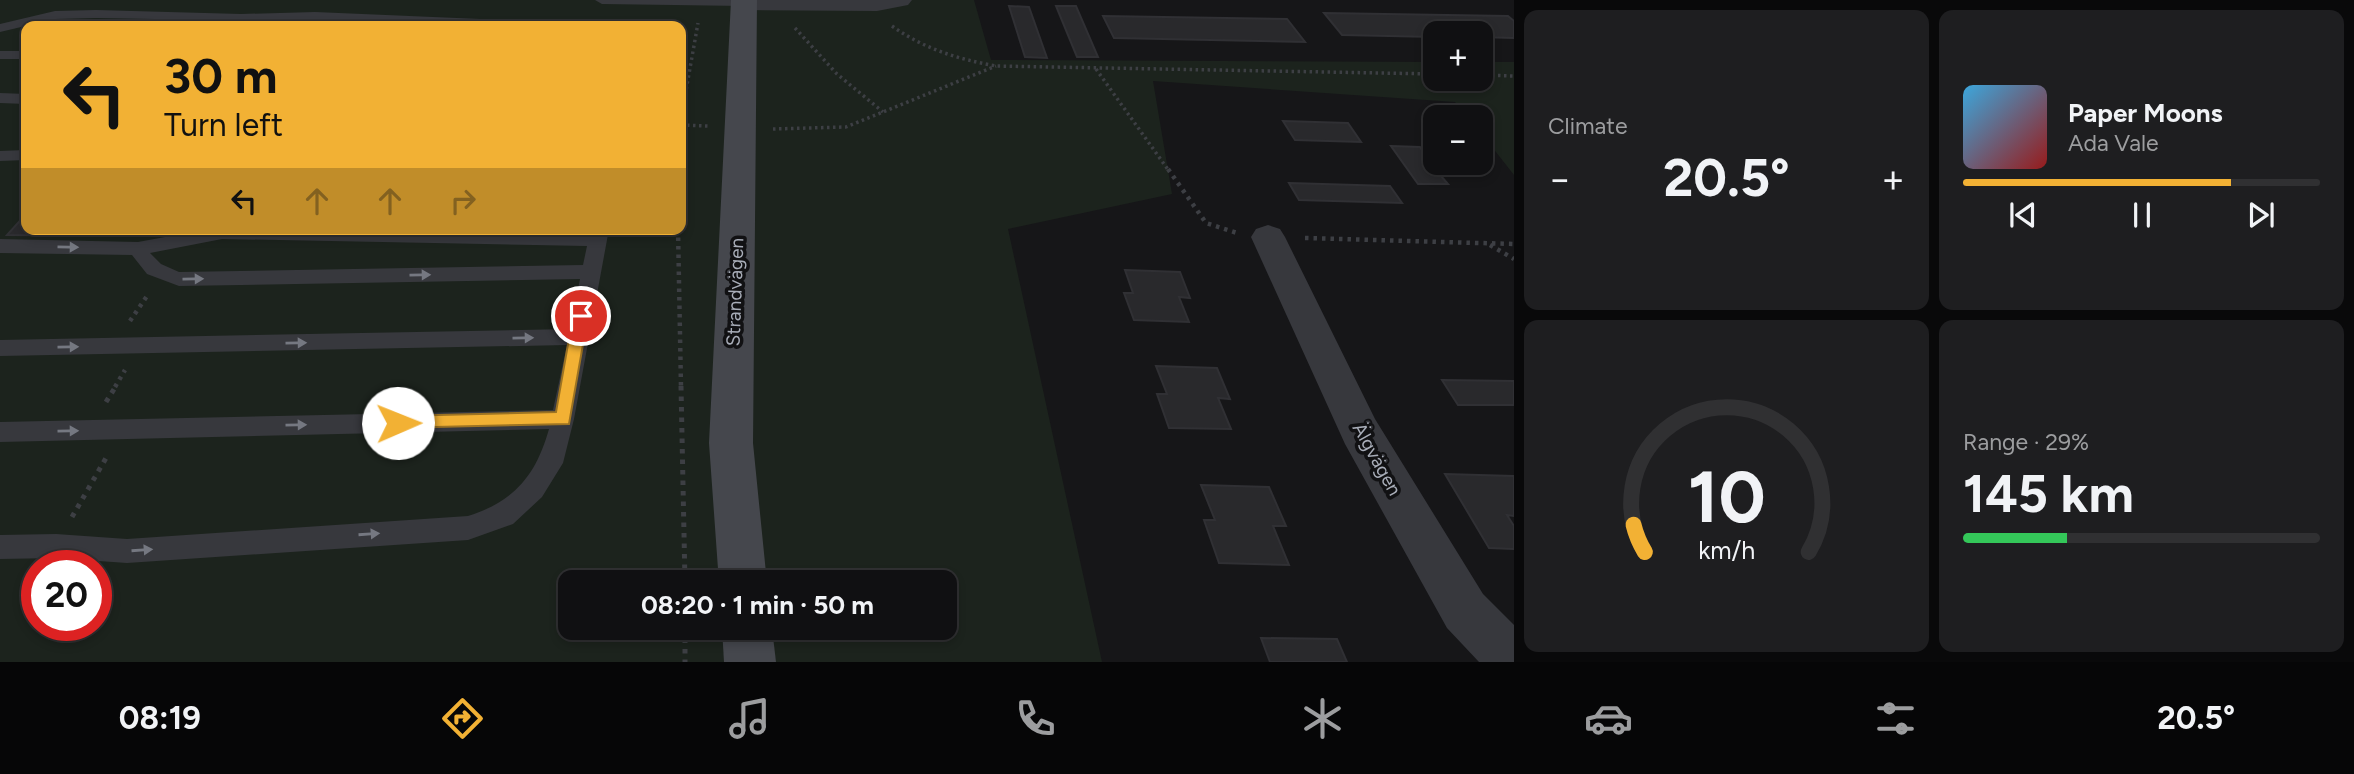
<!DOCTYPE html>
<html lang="en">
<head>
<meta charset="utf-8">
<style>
  body { margin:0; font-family:Figtree,sans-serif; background:#1e1e20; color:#f1f3f6; height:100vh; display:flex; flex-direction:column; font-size:26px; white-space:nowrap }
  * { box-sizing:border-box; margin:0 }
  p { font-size:23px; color:#9c9d9f }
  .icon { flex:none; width:38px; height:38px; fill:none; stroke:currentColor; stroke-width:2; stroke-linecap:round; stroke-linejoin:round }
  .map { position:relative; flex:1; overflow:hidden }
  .sheet { display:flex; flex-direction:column; gap:10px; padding:10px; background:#09090a; width:840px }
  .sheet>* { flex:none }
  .guide { position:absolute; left:21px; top:21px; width:665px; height:214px; border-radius:14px; box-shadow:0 4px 10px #0003,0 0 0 2px #303032; background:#f2b134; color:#111; overflow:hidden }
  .controls { position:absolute; left:1423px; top:21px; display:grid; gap:14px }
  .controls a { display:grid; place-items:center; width:70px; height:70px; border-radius:14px; background:#101012; box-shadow:0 4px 10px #0003,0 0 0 2px #303032; font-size:35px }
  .speed { position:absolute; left:21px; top:550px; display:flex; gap:14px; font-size:35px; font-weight:700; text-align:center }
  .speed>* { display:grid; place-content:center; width:91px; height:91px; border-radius:50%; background:#101012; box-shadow:0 4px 10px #0003,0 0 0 2px #303032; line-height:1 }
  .speed .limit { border:10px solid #d22; background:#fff; color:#111 }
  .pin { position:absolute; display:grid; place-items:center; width:60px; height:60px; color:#fff; margin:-30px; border:4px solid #fff; border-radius:50%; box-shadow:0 2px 7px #0007 }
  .me { position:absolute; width:77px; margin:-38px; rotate:89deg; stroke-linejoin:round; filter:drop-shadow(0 0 5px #0008) }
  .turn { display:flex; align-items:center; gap:24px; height:147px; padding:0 28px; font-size:32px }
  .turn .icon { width:91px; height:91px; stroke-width:2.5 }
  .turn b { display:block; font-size:49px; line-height:60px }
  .lanes { display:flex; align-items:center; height:66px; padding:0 28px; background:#0003; justify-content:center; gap:35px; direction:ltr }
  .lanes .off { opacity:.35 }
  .big { font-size:52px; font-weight:700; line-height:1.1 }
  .sheet .tile { flex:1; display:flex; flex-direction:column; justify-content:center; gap:10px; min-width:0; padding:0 24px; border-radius:14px; background:#1e1e20 }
  .sheet .dial { align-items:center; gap:0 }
  .dial svg { height:182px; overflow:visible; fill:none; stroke:#303032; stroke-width:7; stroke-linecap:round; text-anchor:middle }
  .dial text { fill:#f1f3f6; stroke:none }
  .song { display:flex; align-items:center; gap:21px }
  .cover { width:84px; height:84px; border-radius:10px; background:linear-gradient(135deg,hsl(200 70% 55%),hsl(0 70% 35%)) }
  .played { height:7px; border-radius:4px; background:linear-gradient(90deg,#f2b134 75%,#303032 75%) }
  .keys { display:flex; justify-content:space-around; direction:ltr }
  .heat { display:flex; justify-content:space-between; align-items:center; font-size:38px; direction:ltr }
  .charge { height:10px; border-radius:5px; background:linear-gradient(90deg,#34c759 29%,#303032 0) }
  .sheet .tiles { flex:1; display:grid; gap:10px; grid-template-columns:repeat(2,1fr) }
  .trip { position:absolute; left:558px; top:570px; width:399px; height:70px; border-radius:14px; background:#101012; box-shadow:0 4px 10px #0003,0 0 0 2px #303032; font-weight:700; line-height:70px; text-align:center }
  .dock { display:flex; height:112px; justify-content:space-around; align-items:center; background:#060607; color:#9c9d9f }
  .dock .icon { width:49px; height:49px }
  .dock .active { color:#f2b134 }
  .dock b { font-size:32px; color:#f1f3f6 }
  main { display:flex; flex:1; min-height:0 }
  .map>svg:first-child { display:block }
  .green { fill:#1c231d; fill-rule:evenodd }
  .building { fill:#29292c; stroke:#303034; stroke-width:2 }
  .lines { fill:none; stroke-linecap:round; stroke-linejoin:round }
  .path-far2 { stroke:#3d3f44; stroke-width:3.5; stroke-dasharray:2.5 3.5; stroke-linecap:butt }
  .path-far1 { stroke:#3d3f44; stroke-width:4.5; stroke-dasharray:3.5 5; stroke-linecap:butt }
  .path { stroke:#3d3f44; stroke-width:5; stroke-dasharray:4.5 6; stroke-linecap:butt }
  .lane { fill:#37383d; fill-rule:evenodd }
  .street { fill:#37383d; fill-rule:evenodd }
  .secondary { fill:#45474d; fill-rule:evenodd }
  .oneway { fill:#757881 }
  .route { fill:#f2b134; stroke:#9d7322; stroke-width:2 }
  .labels { text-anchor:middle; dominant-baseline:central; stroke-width:7; stroke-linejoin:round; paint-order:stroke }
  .street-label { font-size:19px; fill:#a8adb8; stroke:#111113 }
</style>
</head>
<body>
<main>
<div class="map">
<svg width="1514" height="662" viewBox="0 0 1514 662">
  <rect width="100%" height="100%" fill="#161618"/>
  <path class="green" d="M0 0H974L991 60 1435 62V79H1480L1481 62H1514V175L1481 133 1480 117H1467L1455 102 1153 81 1172 194 1008 229 1102 662H0ZM26 26H681V229H26ZM37 565H96V625H37ZM570 583H945V628H570Z"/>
  <g class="building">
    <path d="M1009 6 1029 7 1047 58 1025 57Z"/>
    <path d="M1056 6H1076L1098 57H1077Z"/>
    <path d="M1324 13 1508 16 1514 21V38L1480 37V33H1435V37L1342 35Z"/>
    <path d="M1103 16 1287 19 1305 42 1114 38Z"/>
    <path d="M1283 121 1348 123 1361 142 1295 140Z"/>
    <path d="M1391 146 1420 147 1425 155H1435V163H1448L1458 176H1441L1448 184H1418Z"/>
    <path d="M1289 183 1390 186 1402 203 1299 200Z"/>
    <path d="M26 214V229H139L134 236 7 235Z"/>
    <path d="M1125 270 1180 272 1190 298 1179 297 1189 322 1134 320 1124 293H1133Z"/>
    <path d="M1156 366 1217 368 1230 399 1218 398 1231 429 1169 428 1157 394H1167Z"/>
    <path d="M1442 380 1514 381V405H1458Z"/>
    <path d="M1445 474 1514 476V516L1507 515 1514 526V549L1489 548Z"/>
    <path d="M1201 485 1269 487 1286 526H1273L1289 565 1219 563 1204 520H1215Z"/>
    <path d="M1261 638 1337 639 1347 662H1270Z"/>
  </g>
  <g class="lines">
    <g class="path-far2">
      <path d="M892 26C924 49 958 59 996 66L1435 74"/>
      <path d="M795 28 837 74 883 112"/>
      <path d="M1096 69 1169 171"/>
      <path d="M1480 75 1514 76"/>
      <path d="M681 119 698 23"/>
      <path d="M681 125 708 126"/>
      <path d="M773 129 846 127 996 66"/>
    </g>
    <g class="path-far1">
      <path d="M1168 169 1206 223 1237 233"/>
      <path d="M678 229 681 387"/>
      <path d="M1305 238 1514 244"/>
      <path d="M1490 245 1514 259"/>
      <path d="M130 321 149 293"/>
      <path d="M115 387 125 370"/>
    </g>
    <g class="path">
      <path d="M681 386 685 583"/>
      <path d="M106 402 116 386"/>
      <path d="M72 517 106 458"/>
      <path d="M685 628V662"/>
    </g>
    <g class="lane">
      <path d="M595 0H750L751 2 744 6 602 4Z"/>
      <path d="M96 10 241 14 315 12 548 22 555 26 96 18 55 19 0 32V24L55 11Z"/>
      <rect x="0" y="51" width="26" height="8"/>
      <path d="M0 93 26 94V104L0 103Z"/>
      <path d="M26 150V160L0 161V151Z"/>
      <path d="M208 229 590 233 591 229H609L574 419 563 463 542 497 513 524 468 540 127 563 56 558 0 559V535L56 534 127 539 468 516C515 501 536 475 549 429L0 442V422L553 410 567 345 0 356V340L570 329 580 279 179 286 147 274 132 255 0 253V239L138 242ZM222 239 587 246 583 265 179 272 161 264 150 253Z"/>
    </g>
    <g class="street">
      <path d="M733 0H912L908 5 877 11 744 10 735 7Z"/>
      <path d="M1268 225 1280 229 1285 237 1375 419 1483 594 1514 625V662H1479L1447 628 1345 444 1251 237 1256 229Z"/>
    </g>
    <g class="secondary">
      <path d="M731 0H757L753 443 767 583H719L709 443Z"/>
      <path d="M722 628H772L776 662H724Z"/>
    </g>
  </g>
  <defs><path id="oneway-solid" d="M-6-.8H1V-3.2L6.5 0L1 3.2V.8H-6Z" transform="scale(1.75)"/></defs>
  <g class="oneway">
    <use href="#oneway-solid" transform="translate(68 247) rotate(1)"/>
    <use href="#oneway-solid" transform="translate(420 275) rotate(-1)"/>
    <use href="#oneway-solid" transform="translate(193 279) rotate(-1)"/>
    <use href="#oneway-solid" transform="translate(523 338) rotate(-1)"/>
    <use href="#oneway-solid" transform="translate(296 343) rotate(-1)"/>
    <use href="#oneway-solid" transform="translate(68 347) rotate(-1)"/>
    <use href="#oneway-solid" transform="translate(296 425) rotate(-1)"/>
    <use href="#oneway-solid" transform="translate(68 431) rotate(-1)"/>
    <use href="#oneway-solid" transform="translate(369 534) rotate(-4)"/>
    <use href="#oneway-solid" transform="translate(142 550) rotate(-4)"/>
  </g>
  <path class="route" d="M581 310 588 316 569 424 391 428 389 423 398 416 556 412 573 316Z"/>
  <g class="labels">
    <g class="street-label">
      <text transform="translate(735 292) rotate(-88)">Strandvägen</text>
      <text transform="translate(1377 459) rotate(61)">Älgvägen</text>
    </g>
  </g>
</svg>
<div class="controls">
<a>+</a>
<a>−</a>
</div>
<div class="speed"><div class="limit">20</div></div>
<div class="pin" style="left:581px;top:316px;background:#d93025"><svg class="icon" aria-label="arrive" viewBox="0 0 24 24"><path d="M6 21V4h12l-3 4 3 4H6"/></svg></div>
<svg class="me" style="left:398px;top:423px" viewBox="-20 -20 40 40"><circle r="19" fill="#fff"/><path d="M0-13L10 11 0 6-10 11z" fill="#f2b134"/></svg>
<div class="trip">08:20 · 1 min · 50 m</div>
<div class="guide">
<div class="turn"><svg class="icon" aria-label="left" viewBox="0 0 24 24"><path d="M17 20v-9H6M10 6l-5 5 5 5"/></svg><div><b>30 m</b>Turn left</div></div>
<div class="lanes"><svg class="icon" aria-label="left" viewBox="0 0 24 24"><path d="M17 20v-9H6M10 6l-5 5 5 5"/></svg><svg class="icon off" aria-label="ahead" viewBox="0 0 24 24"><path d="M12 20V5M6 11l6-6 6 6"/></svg><svg class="icon off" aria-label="ahead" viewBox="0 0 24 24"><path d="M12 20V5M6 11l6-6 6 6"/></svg><svg class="icon off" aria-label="right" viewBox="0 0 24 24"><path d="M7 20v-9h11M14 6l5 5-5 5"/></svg></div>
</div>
</div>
<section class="sheet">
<div class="tiles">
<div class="tile"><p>Climate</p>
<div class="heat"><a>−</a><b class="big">20.5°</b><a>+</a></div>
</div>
<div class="tile">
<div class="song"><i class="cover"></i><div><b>Paper Moons</b><p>Ada Vale</p></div></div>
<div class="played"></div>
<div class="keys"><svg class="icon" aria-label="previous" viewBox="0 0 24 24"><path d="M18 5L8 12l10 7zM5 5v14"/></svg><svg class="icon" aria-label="pause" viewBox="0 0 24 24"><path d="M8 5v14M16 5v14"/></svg><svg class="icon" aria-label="next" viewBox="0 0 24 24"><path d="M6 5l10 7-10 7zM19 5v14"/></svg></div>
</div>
<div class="tile dial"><svg viewBox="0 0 100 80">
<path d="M14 69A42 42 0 1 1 86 69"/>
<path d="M14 69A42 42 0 0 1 9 57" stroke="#f2b134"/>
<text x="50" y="56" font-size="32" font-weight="700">10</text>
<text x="50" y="72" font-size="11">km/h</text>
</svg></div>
<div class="tile"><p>Range · 29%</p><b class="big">145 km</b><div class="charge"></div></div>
</div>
</section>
</main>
<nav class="dock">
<b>08:19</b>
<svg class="icon active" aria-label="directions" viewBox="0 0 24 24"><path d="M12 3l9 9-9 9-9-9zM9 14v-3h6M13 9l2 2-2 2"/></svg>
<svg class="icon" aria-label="music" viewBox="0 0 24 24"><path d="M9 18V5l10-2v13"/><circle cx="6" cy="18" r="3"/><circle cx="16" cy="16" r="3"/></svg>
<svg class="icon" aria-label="phone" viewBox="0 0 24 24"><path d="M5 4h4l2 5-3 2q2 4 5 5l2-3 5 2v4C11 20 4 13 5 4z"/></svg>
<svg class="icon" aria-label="climate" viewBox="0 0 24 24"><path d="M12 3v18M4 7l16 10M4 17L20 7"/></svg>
<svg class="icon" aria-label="car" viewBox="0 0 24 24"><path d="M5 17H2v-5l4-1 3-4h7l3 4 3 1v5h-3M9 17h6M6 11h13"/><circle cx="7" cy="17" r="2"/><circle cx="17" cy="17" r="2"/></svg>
<svg class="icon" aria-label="filters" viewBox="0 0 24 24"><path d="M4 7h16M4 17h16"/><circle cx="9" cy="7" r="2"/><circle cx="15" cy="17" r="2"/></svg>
<b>20.5°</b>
</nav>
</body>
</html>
